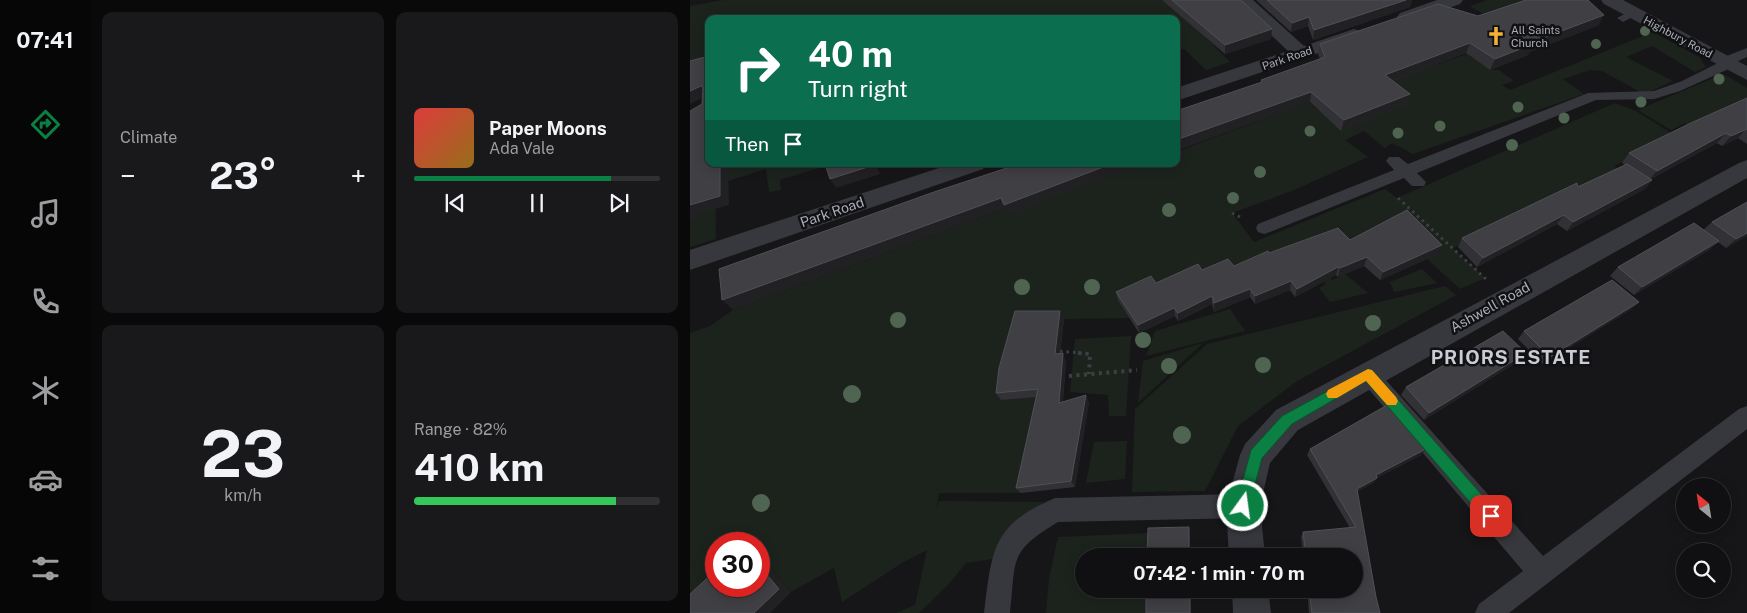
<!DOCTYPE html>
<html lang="en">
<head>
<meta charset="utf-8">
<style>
  body { margin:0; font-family:"Public Sans",sans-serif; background:#19191b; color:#f1f3f6; height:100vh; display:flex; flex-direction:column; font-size:19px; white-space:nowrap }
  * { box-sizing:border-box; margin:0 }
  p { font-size:16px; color:#9c9d9f }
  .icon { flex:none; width:28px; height:28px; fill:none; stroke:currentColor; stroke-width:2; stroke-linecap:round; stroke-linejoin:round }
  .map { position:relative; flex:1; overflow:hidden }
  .drawer { display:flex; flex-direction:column; gap:12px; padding:12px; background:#09090a; width:600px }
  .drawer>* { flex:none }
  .top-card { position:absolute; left:15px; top:15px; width:475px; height:152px; border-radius:10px; box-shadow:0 2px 12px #0003,0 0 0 1px #303032; background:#0b6e4f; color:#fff; overflow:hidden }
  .needle { width:32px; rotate:330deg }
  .controls { position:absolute; left:986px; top:478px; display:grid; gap:10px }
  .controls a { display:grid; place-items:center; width:55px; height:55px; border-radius:50%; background:#101012; box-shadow:0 2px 12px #0003,0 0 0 1px #303032; font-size:25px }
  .speed { position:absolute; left:15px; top:532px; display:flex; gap:10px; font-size:25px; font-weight:700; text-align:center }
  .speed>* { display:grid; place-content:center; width:65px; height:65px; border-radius:50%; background:#101012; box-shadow:0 2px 12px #0003,0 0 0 1px #303032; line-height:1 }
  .speed .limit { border:8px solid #d22; background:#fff; color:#111 }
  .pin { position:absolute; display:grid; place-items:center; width:42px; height:42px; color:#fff; margin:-21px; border-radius:10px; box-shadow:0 2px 8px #0006 }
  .me { position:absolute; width:55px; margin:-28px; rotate:14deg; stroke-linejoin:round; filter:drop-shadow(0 0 4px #0008) }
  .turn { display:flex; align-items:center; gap:18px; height:105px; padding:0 20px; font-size:22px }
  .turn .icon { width:65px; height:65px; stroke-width:2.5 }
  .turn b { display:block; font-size:35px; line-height:42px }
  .then { display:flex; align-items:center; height:48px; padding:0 20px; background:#0003; gap:10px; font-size:19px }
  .big { font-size:38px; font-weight:700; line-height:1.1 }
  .drawer .card { flex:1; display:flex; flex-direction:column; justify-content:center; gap:8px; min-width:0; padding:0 18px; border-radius:10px; background:#19191b }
  .drawer .dial { align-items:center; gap:0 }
  .dial b { font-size:65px; line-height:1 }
  .song { display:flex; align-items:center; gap:15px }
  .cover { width:60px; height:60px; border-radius:8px; background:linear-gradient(135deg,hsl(0 70% 55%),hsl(40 70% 35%)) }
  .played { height:5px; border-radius:2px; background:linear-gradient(90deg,#0b8043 80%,#303032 80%) }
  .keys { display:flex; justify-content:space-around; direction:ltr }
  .heat { display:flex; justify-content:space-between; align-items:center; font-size:28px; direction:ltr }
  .charge { height:8px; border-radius:4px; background:linear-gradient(90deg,#34c759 82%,#303032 0) }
  .drawer .tiles { flex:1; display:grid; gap:12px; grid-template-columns:repeat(2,1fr) }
  .trip { position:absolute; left:385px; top:548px; width:288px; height:50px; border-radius:25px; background:#101012; box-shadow:0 2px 12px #0003,0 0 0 1px #303032; font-weight:700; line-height:50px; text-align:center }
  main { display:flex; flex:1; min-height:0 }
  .menu { display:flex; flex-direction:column; width:90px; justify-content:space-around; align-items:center; background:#060607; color:#9c9d9f }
  .menu .icon { width:35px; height:35px }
  .menu .active { color:#0b8043 }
  .menu b { font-size:22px; color:#f1f3f6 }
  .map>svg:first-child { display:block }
  .green { fill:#1c231d }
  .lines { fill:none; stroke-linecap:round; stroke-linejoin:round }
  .path-far1 { stroke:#3d3f44; stroke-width:3; stroke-dasharray:2.5 4; stroke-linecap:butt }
  .path { stroke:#3d3f44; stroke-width:4; stroke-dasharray:3 4.5; stroke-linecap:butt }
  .service { fill:#37383d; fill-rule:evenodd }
  .minor { fill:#37383d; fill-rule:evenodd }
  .tree { fill:#506452 }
  .wall { fill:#323236 }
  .shaded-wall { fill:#212124 }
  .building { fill:#3f3f44; stroke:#4f5156 }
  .route { fill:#0b8043; stroke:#07532c }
  .slow { fill:#f59e0b }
  .labels { text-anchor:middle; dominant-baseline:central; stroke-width:5; stroke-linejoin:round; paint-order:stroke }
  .far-poi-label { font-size:11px; fill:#a8adb8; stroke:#111113; text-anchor:start }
  .far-street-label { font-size:11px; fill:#a8adb8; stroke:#111113 }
  .street-label { font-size:14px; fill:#a8adb8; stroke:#111113 }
  .district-label { font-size:19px; font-weight:bold; letter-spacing:1px; fill:#c9ccd4; stroke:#111113 }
</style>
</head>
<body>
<main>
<nav class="menu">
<b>07:41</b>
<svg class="icon active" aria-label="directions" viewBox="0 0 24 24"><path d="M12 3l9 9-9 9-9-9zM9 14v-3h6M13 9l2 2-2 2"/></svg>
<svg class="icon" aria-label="music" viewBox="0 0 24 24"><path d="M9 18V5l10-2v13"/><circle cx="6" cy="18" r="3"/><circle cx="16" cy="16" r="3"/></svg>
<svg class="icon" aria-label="phone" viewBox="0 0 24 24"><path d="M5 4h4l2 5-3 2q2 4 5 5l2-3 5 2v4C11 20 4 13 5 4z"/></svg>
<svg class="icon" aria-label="climate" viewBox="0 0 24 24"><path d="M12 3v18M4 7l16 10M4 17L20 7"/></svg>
<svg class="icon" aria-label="car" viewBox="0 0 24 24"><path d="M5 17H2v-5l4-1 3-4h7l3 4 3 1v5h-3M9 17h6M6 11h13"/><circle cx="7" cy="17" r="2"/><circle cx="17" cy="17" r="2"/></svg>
<svg class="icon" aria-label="filters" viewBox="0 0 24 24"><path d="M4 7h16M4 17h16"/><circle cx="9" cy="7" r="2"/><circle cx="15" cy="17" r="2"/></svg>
</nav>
<section class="drawer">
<div class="tiles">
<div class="card"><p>Climate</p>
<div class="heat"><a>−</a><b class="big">23°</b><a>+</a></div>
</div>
<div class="card">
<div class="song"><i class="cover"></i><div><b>Paper Moons</b><p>Ada Vale</p></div></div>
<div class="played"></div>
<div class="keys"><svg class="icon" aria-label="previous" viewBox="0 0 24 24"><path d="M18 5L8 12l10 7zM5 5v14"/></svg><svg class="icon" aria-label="pause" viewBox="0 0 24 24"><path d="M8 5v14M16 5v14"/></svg><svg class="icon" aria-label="next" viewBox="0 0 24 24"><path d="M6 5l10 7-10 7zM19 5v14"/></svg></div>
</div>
<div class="card dial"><b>23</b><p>km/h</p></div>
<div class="card"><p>Range · 82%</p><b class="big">410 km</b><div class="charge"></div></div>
</div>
</section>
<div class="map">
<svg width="1057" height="613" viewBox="0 0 1057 613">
  <rect width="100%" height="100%" fill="#161618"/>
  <g class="green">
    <path d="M33 0H472L498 20 540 62 516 70 494 49 486 51V19H19V67L0 79V6Z"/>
    <path d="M798 0H860L805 21 780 6Z"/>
    <path d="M963 32 1009 57 1016 67 1005 72 962 46 936 57 983 81 954 94 912 71 900 70 873 79 894 94 723 154 702 143 695 148 674 131 655 140 678 157 604 190 542 213 564 242 695 189 707 198 925 103 946 111 986 136 924 166 933 173 763 248 795 278 770 289 737 259 748 253 657 248 428 300 440 318 374 319 352 396 331 493H249L246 512 249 501 354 502 317 531 302 559 276 563 257 586 229 613H206L225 605 237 550 212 563 152 602 144 568 101 592 69 555V544H26V586L0 610V333L20 326 43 310 316 208 319 214 451 164H486V152L619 102 629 111 662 79 743 66 777 54 800 70H809L824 81 812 85 820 90Z"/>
    <path d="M1033 74 1057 88V104L1004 129 995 123 981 130 948 110Z"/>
    <path d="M22 164H143L90 180 91 190 79 192 76 169 25 185 26 239 0 247V170Z"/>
    <path d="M732 269 747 283 704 292 700 282Z"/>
    <path d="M631 270 642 280 655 274 678 293 640 302 629 288 636 284 625 272Z"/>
    <path d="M755 286 766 295 607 381 548 426 515 491 442 492 445 409 517 344Z"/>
    <path d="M540 309 555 331 456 356 465 331Z"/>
    <path d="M441 336 436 416H419L418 395 380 392 385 339Z"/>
    <path d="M513 343 448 403 453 361Z"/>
    <path d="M437 441 435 479 396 483 404 442Z"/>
    <path d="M460 533 459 556H394V589H457L456 613H356L359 578 368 537Z"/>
  </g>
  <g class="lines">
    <g class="path-far1">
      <path d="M708 198 797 280"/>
      <path d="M542 213 552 218"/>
      <path d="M370 351 400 354"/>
    </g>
    <g class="path">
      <path d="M388 353 400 354 399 374"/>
      <path d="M379 376 447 370"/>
    </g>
    <g class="service">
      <path d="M944 9 950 13 933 22 927 18Z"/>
      <path d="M1057 48V57L1044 63 1043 67 990 91 964 99 906 100 727 173 736 182 734 186H722L714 178 580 232 574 234 568 232 566 228 568 224 704 170 696 161 699 157H709L718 164 898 93 964 91 992 81 1028 63 1029 59Z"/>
      <path d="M678 365 685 368 853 556 1049 409 1057 406V429L819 613H785L789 604 833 571 671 380 668 374 671 368Z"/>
      <path d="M553 494 561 498 565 506 561 514 553 518 368 522C318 552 326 559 320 613H294C302 551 301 525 365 498Z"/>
    </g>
    <g class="minor">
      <path d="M544 0H563L614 46 664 29 670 31 673 35 670 39 486 101V88L598 51Z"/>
      <path d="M747 0H773L770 4 722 21H710L707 17 710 13Z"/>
      <path d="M911 0H933L1057 66V80L914 4Z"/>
      <path d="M1057 160V178L608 430 580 463 570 506 575 556H539L536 506 550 455 555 444 586 410 1049 163Z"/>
      <path d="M261 164H296L293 169 0 270V250Z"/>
      <path d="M542 589H578L581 613H543Z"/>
    </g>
  </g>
  <g class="tree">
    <circle cx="955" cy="31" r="5"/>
    <circle cx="906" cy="44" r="5"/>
    <circle cx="1029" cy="79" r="5.5"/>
    <circle cx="951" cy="102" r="5.5"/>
    <circle cx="828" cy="107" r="5.5"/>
    <circle cx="874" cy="118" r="5.5"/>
    <circle cx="750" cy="126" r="5.5"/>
    <circle cx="620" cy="131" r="5.5"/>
    <circle cx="708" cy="133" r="5.5"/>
    <circle cx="822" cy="145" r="6"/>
    <circle cx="570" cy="172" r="6"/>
    <circle cx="543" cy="198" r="6"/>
    <circle cx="479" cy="210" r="7"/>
    <circle cx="332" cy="287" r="8"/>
    <circle cx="402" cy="287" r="8"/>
    <circle cx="208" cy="320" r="8"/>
    <circle cx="683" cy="323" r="8"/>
    <circle cx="453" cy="340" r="8"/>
    <circle cx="573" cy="365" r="8"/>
    <circle cx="479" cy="366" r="8"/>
    <circle cx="162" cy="394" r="9"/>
    <circle cx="492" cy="435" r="9"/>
    <circle cx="71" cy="503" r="9"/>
  </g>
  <g class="wall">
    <path d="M472 0H551L582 29 581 39 535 54Z"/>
    <path d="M566 0H722L720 7 623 40 618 26 601 32Z"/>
    <path d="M788 16 909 25 839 52 838 55 800 70 776 53 703 81 720 94 717 104 651 131 620 102 571 82V80L630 59 628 54 630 44Z"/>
    <path d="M1057 98V144L1048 138 1032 146 1027 143 961 179 962 180 955 189 877 231 867 224 787 267 768 247 772 238 935 165 932 163 939 153Z"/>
    <path d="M1057 202V236L1036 248 1028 242 1019 250 944 295 920 276 928 267 1013 230 1022 222Z"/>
    <path d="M660 240 748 254 690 280 674 266 648 277 646 275 605 297 600 290 565 304 560 297 524 312 522 304 488 321 485 316 449 333 428 300 426 292 466 283 512 270 544 266 579 253Z"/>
    <path d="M949 302 940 310 853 364 828 339 834 331Z"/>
    <path d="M374 319 370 353 376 361 373 401 399 402 385 487 331 493 326 488 346 397 311 400 306 393Z"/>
    <path d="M836 353 829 361 734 420 711 395 716 387Z"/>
    <path d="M620 449 731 455 687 478 683 483 667 492 686 597 690 613H619L617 589H664V556H613L611 537 613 532 660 528 617 455Z"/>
  </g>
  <g class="shaded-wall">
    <path d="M716 0H722L720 7 623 40 624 30Z"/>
    <path d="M914 15 909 25 839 52 838 55 800 70 805 59 840 43Z"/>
    <path d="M619 17 618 26 601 32 602 23Z"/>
    <path d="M582 29 581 39 535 54V45Z"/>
    <path d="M780 43 776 53 692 85 695 75Z"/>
    <path d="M11 86 18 95 0 104V91Z"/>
    <path d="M621 92 620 102 486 151V140Z"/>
    <path d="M720 94 717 104 651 131 654 120Z"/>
    <path d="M1056 129 1048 138 1032 146 1041 136Z"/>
    <path d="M1036 133 1027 143 959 180 967 171Z"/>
    <path d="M30 164H38L39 205 8 214V219L0 221V205Z"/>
    <path d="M183 164H186L190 174 146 188 140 179Z"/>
    <path d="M421 164H451L319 215 314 205Z"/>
    <path d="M962 180 955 189 877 231 883 222Z"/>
    <path d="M311 198 316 208 43 310 32 300Z"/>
    <path d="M874 215 867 224 787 267 793 258Z"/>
    <path d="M1057 233V236L1036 248 1046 239Z"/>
    <path d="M1029 241 1019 250 944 295 952 287Z"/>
    <path d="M752 245 748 254 690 280 693 272Z"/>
    <path d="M677 257 674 266 648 277 650 268Z"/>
    <path d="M648 267 646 275 605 297 607 289Z"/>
    <path d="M601 281 600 290 565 304V296Z"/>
    <path d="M560 289V297L524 312V303Z"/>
    <path d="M522 296V304L488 321V313Z"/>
    <path d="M949 302 940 310 853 364 860 357Z"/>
    <path d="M484 308 485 316 449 333 448 325Z"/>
    <path d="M370 311 374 319 369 362 365 354Z"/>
    <path d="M373 353 376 361 372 410 369 403Z"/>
    <path d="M836 353 829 361 734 420 739 413Z"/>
    <path d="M396 395 399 402 385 487 381 481Z"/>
    <path d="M736 449 731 455 687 478 683 483 663 494 667 489 686 475Z"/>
    <path d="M499 527 500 532V556H499Z"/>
    <path d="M69 555 101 592 80 613H64L69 565Z"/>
    <rect x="500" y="589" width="1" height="24"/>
  </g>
  <g class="building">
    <path d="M482 0H551L582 29 535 45Z"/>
    <path d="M577 0H716L624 30 619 17 602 23Z"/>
    <path d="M836 0H898L914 15 840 43 843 44 805 59 780 43 695 75 720 94 654 120 621 92 486 140V111L572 82 571 80 635 57 630 44 748 4 788 16Z"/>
    <path d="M19 56V164H30V196L0 205V111L12 104 13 88 11 86 0 91V61Z"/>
    <path d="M1057 98V129L1041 136 1036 133 967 171 939 153 1003 122Z"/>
    <path d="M135 164H183L184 165 140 179Z"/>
    <path d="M329 164H421L314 205 311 198 32 300 29 269 244 192Z"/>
    <path d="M937 164 962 180 883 222 874 215 793 258 772 238 887 183 888 187Z"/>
    <path d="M1057 202V233L1046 239 1022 222Z"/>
    <path d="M717 210 752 245 693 272 677 257 650 268 648 267 607 289 601 281 565 296 560 289 524 303 522 296 488 313 484 308 448 325 426 292 461 276 466 283 508 264 512 270 538 259 544 266 578 251 579 253 648 228 660 240Z"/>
    <path d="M1004 223 1029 241 952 287 928 267Z"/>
    <path d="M922 280 949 302 860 357 834 331Z"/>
    <path d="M325 311H370L365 354 373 353 369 403 396 395 381 481 326 488 348 389 306 393 309 368Z"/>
    <path d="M813 331 836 353 739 413 716 387Z"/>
    <path d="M699 404 736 449 686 475 687 478 667 489 686 597 690 613H622L619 589H664V556H616L613 532 666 527 620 449Z"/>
    <path d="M499 527V556H457L458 528Z"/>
    <path d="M69 565 89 589 64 613H0V594L26 570V586H69Z"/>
    <rect x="456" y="589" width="44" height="24"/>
  </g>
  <path class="route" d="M678 369 682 370 806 511 808 516 806 521 801 523 796 521 676 381 602 424 572 458 558 511 553 513 548 511 546 506 561 450 592 416Z"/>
  <path class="slow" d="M678 369 682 370 706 397 708 401 706 405H697L676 381 647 398H638L636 394 638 390Z"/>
  <defs>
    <g id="church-bare" transform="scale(1.5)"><path d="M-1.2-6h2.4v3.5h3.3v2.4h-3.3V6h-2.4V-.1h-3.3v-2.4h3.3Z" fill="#f2b134" stroke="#111113" stroke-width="2.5" paint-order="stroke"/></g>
  </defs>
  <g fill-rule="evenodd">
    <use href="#church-bare" x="806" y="36"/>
  </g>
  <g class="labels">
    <g class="far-poi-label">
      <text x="821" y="30">All Saints<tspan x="821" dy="13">Church</tspan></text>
    </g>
    <g class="far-street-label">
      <text transform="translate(988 37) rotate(28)">Highbury Road</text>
      <text transform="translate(597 58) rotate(-19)">Park Road</text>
    </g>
    <g class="street-label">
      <text transform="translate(142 212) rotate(-19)">Park Road</text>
      <text transform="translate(800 307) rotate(-29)">Ashwell Road</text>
    </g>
    <g class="district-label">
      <text x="821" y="357">PRIORS ESTATE</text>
    </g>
  </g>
</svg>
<div class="controls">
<a><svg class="needle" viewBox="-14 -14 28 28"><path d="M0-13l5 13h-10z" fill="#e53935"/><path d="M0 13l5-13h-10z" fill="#9c9d9f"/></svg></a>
<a><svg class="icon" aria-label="search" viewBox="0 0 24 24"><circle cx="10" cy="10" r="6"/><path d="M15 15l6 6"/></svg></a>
</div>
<div class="speed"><div class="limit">30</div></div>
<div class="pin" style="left:801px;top:516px;background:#d93025"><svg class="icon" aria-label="arrive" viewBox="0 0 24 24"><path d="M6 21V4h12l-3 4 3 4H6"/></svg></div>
<svg class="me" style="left:553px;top:506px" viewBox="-20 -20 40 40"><circle r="17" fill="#0b8043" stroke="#fff" stroke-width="3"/><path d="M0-11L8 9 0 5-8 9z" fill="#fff"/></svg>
<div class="trip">07:42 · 1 min · 70 m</div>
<div class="top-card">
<div class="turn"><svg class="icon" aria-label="right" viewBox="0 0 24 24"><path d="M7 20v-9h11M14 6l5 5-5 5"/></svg><div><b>40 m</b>Turn right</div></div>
<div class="then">Then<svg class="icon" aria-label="arrive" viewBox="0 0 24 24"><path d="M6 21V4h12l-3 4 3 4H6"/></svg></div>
</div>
</div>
</main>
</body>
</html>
